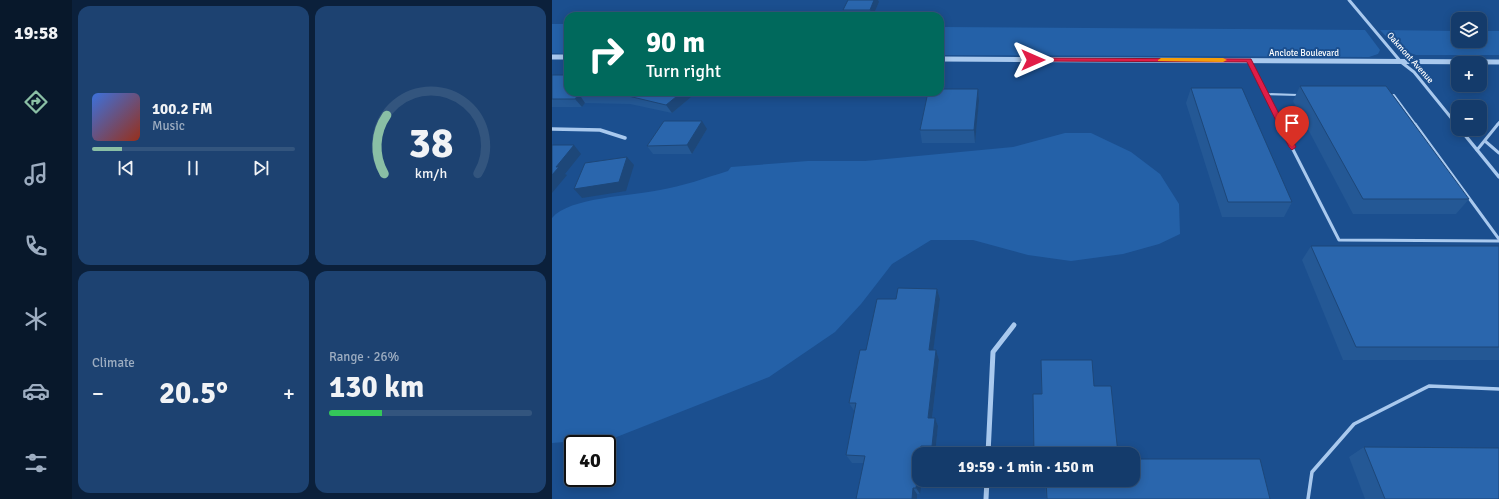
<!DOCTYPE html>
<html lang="en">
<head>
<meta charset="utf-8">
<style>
  body { margin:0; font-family:Signika,sans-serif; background:#1d4271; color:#f1f3f6; height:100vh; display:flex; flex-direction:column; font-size:15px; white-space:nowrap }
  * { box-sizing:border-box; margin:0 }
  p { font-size:13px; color:#9dadc1 }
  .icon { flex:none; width:22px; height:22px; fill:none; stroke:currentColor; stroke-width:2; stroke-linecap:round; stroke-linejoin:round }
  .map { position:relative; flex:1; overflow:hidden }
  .side { display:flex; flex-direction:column; gap:6px; padding:6px; background:#0b203b; width:480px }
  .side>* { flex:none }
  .banner { position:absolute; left:12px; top:12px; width:380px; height:84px; border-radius:12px; box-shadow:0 2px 10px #0003,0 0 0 1px #33557e; background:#00695c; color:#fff; overflow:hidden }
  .tools { position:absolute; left:899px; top:12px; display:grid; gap:8px }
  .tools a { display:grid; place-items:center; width:36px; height:36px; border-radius:8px; background:#143b6b; box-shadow:0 2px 10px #0003,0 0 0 1px #33557e; font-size:20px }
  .speed { position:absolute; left:12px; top:435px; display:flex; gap:8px; font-size:20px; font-weight:700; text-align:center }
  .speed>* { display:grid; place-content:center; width:52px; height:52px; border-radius:50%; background:#143b6b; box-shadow:0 2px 10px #0003,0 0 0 1px #33557e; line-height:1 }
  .speed .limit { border:2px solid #111; border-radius:6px; background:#fff; color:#111 }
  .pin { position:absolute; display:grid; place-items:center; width:34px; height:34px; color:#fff; margin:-41px -17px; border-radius:50% 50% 50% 0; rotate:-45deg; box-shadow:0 0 4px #0007 }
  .pin .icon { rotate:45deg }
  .me { position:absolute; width:44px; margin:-22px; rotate:90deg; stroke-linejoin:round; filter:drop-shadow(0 0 3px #0008) }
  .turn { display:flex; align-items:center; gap:14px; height:84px; padding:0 16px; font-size:18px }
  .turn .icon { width:52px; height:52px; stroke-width:2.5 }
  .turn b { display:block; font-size:28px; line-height:34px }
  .big { font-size:30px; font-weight:700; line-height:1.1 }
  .side .card { flex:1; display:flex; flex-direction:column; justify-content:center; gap:6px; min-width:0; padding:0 14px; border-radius:12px; background:#1d4271 }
  .side .dial { align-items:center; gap:0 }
  .dial svg { height:104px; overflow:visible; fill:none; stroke:#33557e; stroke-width:7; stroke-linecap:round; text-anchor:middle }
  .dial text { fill:#f1f3f6; stroke:none }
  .song { display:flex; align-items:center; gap:12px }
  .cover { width:48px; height:48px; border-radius:6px; background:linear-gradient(135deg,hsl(220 70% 55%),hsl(10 70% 35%)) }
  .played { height:4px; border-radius:2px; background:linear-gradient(90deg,#8abfa5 15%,#33557e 15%) }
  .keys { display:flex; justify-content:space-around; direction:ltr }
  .heat { display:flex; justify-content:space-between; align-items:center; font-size:22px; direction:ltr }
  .charge { height:6px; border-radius:3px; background:linear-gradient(90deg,#34c759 26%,#33557e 0) }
  .side .tiles { flex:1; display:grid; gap:6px; grid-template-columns:repeat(2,1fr) }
  .trip { position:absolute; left:360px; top:447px; width:228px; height:40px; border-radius:12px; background:#143b6b; box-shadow:0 2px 10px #0003,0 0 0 1px #33557e; font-weight:700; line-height:40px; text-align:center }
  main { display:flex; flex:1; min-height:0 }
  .tab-bar { display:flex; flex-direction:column; width:72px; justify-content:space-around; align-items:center; background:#08182b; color:#9dadc1 }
  .tab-bar .icon { width:28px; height:28px }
  .tab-bar .on { color:#8abfa5 }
  .tab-bar b { font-size:18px; color:#f1f3f6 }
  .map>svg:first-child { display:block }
  .green { fill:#2461a8 }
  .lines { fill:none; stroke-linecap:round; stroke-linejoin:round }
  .service-far2 { stroke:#a9c9ee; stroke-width:2 }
  .service-far1 { stroke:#a9c9ee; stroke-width:3 }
  .service { stroke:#a9c9ee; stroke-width:3.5 }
  .minor-far2 { stroke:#a9c9ee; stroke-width:3 }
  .minor-far1 { stroke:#a9c9ee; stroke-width:3.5 }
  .minor { stroke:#a9c9ee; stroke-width:5 }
  .tertiary { stroke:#a9c9ee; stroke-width:5 }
  .wall { fill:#245895 }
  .shaded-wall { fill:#1d4779 }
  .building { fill:#2a66ad; stroke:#1d4779 }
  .route { fill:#e11d48; stroke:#92132f }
  .slow { fill:#f59e0b }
  .labels { text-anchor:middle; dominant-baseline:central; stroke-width:4; stroke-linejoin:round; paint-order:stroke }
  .far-street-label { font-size:9px; fill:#fff; stroke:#1b4f8f }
</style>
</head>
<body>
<main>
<nav class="tab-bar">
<b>19:58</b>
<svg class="icon on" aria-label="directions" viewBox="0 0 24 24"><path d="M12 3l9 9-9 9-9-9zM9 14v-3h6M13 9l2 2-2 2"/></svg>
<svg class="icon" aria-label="music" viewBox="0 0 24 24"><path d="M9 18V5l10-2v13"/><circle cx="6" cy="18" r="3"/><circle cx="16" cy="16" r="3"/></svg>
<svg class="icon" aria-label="phone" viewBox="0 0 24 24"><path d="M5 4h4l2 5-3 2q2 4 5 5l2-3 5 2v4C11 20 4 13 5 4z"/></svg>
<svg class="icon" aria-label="climate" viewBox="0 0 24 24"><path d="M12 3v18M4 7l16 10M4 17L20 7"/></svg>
<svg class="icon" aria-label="car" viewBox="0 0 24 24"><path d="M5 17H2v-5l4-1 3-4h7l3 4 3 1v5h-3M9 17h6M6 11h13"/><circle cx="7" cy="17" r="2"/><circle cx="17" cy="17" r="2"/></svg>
<svg class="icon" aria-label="filters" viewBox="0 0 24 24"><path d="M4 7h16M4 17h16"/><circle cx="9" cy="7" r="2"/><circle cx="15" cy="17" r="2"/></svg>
</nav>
<section class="side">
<div class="tiles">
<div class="card">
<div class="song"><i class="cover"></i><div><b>100.2 FM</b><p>Music</p></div></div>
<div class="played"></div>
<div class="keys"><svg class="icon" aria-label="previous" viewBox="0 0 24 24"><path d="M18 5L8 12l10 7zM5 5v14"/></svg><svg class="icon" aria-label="pause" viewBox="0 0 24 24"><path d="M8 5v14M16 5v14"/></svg><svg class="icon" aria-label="next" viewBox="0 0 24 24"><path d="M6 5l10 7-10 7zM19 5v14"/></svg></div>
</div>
<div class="card dial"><svg viewBox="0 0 100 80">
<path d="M14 69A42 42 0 1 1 86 69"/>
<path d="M14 69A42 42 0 0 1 16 24" stroke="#8abfa5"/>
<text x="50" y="56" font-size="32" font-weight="700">38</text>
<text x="50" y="72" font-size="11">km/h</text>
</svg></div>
<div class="card"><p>Climate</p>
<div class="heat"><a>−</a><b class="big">20.5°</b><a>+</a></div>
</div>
<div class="card"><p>Range · 26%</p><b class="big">130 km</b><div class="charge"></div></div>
</div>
</section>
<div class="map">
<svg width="947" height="499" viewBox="0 0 947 499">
  <rect width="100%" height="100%" fill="#1b4f8f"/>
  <g class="green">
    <path d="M0 24H16V54L0 53Z"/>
    <path d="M388 27 813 30 828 50 826 54 817 57 388 55Z"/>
    <path d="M828 30 906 31V41H928V31H947V55H864C848 50 839 42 828 30Z"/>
    <path d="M513 133H539L579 152 608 174 627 204 628 234 607 244 571 254 519 261 476 255 421 240H379L340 264 309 304 283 332 217 377 62 438 0 443V218C17 197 81 196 108 190 132 186 153 178 176 171L179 167 256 161H313L461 147Z"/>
  </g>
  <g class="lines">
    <g class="service-far2">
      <path d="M697 61 729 125"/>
      <path d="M714 94 746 95"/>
      <path d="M838 95H842L864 125"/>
      <path d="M945 125 947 122"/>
    </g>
    <g class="service-far1">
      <path d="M728 124 787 240 947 241"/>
      <path d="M863 124 947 239"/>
      <path d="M933 141 947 153"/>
      <path d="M925 150 946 124"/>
    </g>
    <path class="service" d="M756 499 760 472 802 424 877 386 947 389"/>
    <path class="minor-far2" d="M797 0 849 62 862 72 905 125"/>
    <g class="minor-far1">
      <path d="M904 124 906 126"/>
      <path d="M0 129 48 130 73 138"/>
      <path d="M908 129 947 177"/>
    </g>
    <g class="minor">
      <path d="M436 454 441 352 462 325"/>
      <path d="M434 499 435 480"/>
    </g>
    <g class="tertiary">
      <path d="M0 57H16"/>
      <path d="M388 59 947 62"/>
    </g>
  </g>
  <g class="wall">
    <path d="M327 2 321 16H293L291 10Z"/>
    <path d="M0 75 16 92H143L144 93 120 113 78 104 33 103 30 107H0Z"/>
    <path d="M748 86 917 199 904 214H801L741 101Z"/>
    <path d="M639 88 740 202 732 217H670L634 103Z"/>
    <path d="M426 89 427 101 423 143H370L368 130Z"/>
    <path d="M155 129 140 154H101L95 146Z"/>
    <path d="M759 246H947V360H791L750 260Z"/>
    <path d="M385 289 388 299 381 350H384L387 360 380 418H383L386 426 383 454H367L368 494H365L311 463H300L294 455 303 412 297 403 314 350 344 299Z"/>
    <path d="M489 360 542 386 566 454H482L481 394H489Z"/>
    <path d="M812 447 947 499H813L797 457Z"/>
    <path d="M493 480H581L718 499H494Z"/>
  </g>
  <g class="shaded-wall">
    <path d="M322 0H326L327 2 321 16H320L318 10Z"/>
    <path d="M426 89 427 101 423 143 422 130Z"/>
    <path d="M130 92H143L144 93 120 113 114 105Z"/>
    <path d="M27 94 33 103 30 107 23 99Z"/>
    <path d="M150 121 155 129 140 154 135 145Z"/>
    <path d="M22 145 29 154 13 174 15 175 0 193V175L4 167Z"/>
    <path d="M75 157 82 165 74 191 30 198 22 189Z"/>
    <path d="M385 289 388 299 380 360 377 350Z"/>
    <path d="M384 350 387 360 379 426 376 418Z"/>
    <path d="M383 418 386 426 383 454 380 446Z"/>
    <path d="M369 446 373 454H368Z"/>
    <path d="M367 466V480H370L368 494 364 488Z"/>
    <path d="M361 488 365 494V499H360Z"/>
  </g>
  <g class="building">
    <path d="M296 0H322L318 10H291Z"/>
    <path d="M0 75H16V92H130L114 105 72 95 27 94 23 99H0Z"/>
    <path d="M748 86H834L917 199H811Z"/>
    <path d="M639 88H690L740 202H676Z"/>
    <path d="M388 89H426L422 130H368L376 92H388Z"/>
    <path d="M112 121H150L135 145 95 146Z"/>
    <path d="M0 145H22L4 167H7L0 175Z"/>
    <path d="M75 157 67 182 22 189 33 163Z"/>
    <path d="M759 246H947V347H804Z"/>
    <path d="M346 288 385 289 377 350H384L376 418H383L380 446H369L368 454H367V466L364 488H361L360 499H304L313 456 294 455 304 403H297L308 350H314L325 299H344Z"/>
    <path d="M489 360H540L542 386H559L566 454H482L481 394H490Z"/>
    <path d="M812 447 947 448V499H833Z"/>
    <path d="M581 459H708L718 499H495L494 480H581Z"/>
  </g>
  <path class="route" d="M478 58 699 59 744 147 740 150 737 147 695 62 481 61H478Z"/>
  <path class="slow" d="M609 58H671L675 60 671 62 606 61V60Z"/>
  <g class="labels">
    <g class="far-street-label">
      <text x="752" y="53">Anclote Boulevard</text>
      <text transform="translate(858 58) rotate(48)">Oakmont Avenue</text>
    </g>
  </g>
</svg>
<div class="tools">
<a><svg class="icon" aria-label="layers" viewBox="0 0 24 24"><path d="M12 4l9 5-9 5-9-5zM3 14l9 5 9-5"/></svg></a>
<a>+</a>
<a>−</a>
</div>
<div class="speed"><div class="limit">40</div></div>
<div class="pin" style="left:740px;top:147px;background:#d93025"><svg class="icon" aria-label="arrive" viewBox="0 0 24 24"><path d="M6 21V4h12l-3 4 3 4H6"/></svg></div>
<svg class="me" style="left:481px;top:60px" viewBox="-20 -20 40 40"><path d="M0-17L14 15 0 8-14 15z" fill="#e11d48" stroke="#fff" stroke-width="4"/></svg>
<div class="trip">19:59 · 1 min · 150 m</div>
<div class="banner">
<div class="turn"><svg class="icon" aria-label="right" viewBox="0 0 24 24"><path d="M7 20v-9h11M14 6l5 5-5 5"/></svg><div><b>90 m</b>Turn right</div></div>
</div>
</div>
</main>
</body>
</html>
